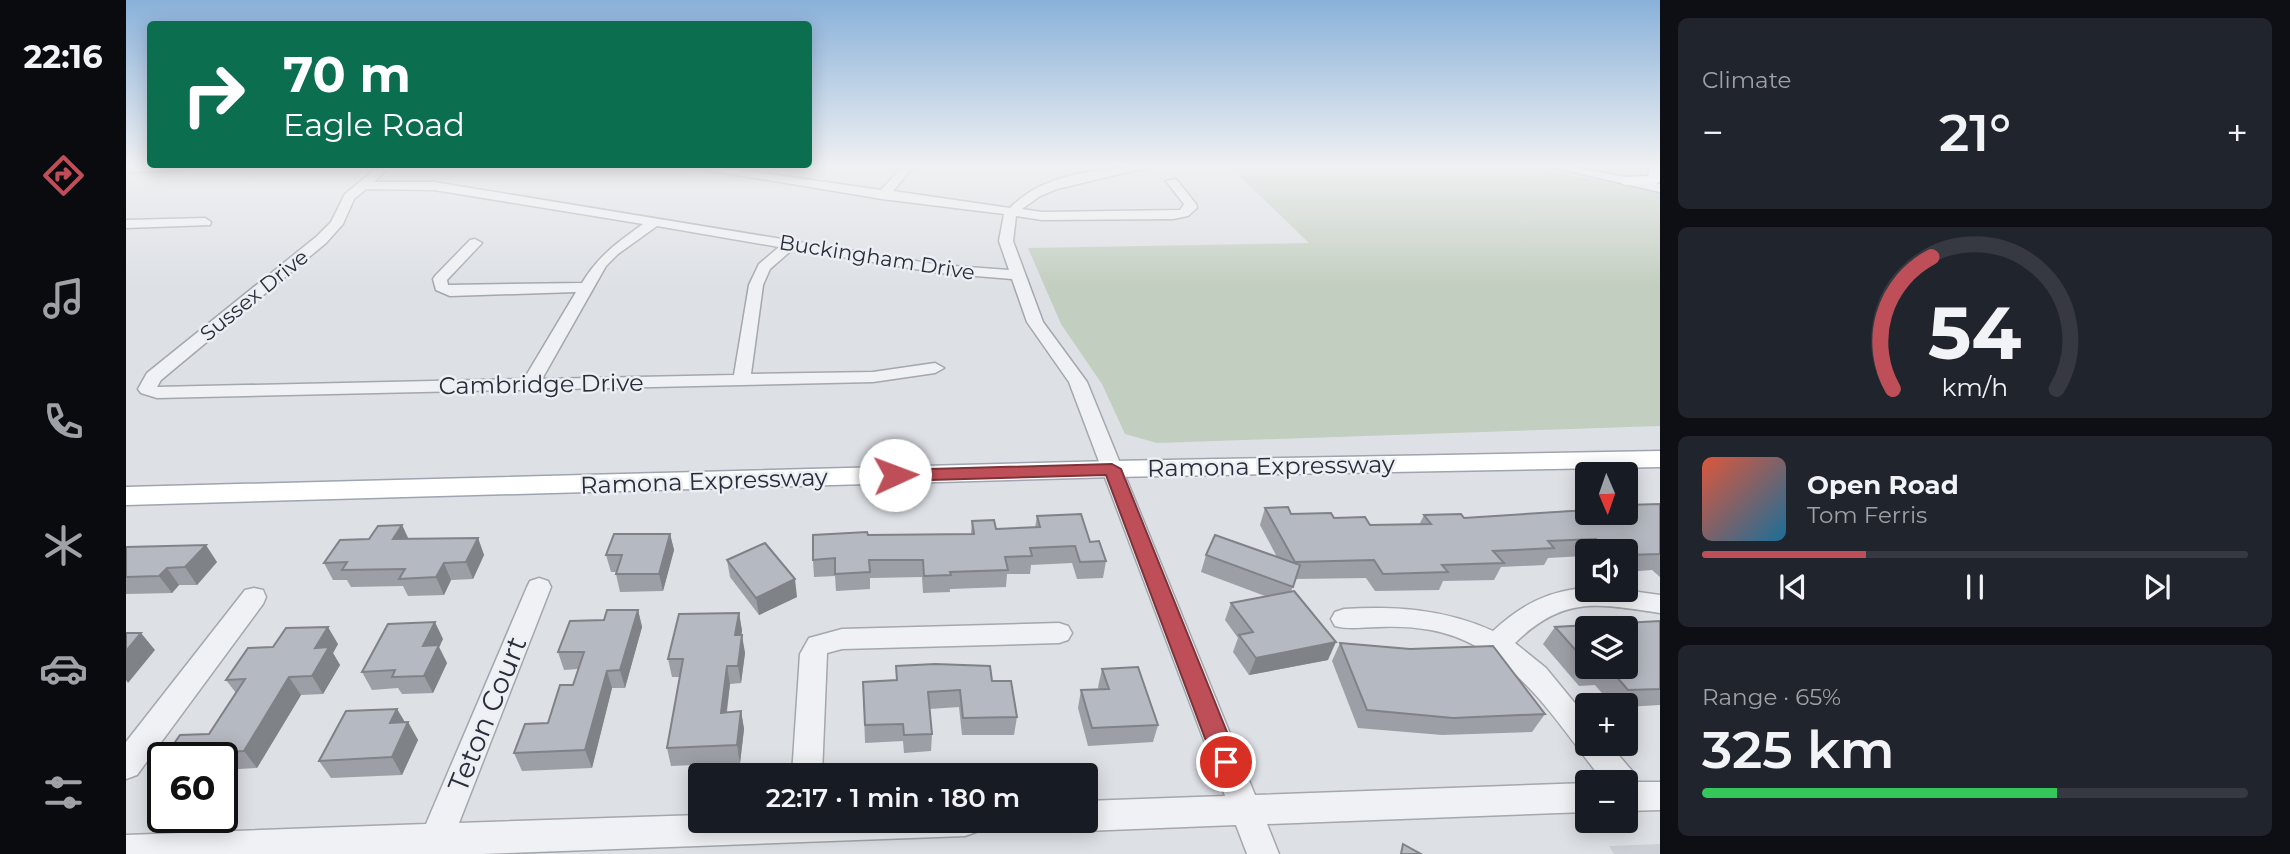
<!DOCTYPE html>
<html lang="en">
<head>
<meta charset="utf-8">
<style>
  body { margin:0; font-family:Montserrat,sans-serif; background:#20242c; color:#f1f3f6; height:100vh; display:flex; flex-direction:column; font-size:26px; white-space:nowrap }
  * { box-sizing:border-box; margin:0 }
  p { font-size:23px; color:#9ea1a6 }
  .icon { flex:none; width:38px; height:38px; fill:none; stroke:currentColor; stroke-width:2; stroke-linecap:round; stroke-linejoin:round }
  .map { position:relative; flex:1; overflow:hidden }
  .panel { display:flex; flex-direction:column; gap:18px; padding:18px; background:#0d0f14; width:630px }
  .panel>* { flex:none }
  .hud { position:absolute; left:21px; top:21px; width:665px; height:147px; border-radius:7px; box-shadow:0 4px 18px #0003; background:#0b6e4f; color:#fff; overflow:hidden }
  .needle { width:46px; rotate:178deg }
  .controls { position:absolute; left:1449px; top:462px; display:grid; gap:14px }
  .controls a { display:grid; place-items:center; width:63px; height:63px; border-radius:7px; background:#171b24; box-shadow:0 4px 18px #0003; font-size:35px }
  .speed { position:absolute; left:21px; top:742px; display:flex; gap:14px; font-size:35px; font-weight:700; text-align:center }
  .speed>* { display:grid; place-content:center; width:91px; height:91px; border-radius:50%; background:#171b24; box-shadow:0 4px 18px #0003; line-height:1 }
  .speed .limit { border:4px solid #111; border-radius:10px; background:#fff; color:#111 }
  .pin { position:absolute; display:grid; place-items:center; width:60px; height:60px; color:#fff; margin:-30px; border:4px solid #fff; border-radius:50%; box-shadow:0 2px 7px #0007 }
  .me { position:absolute; width:77px; margin:-38px; rotate:88deg; stroke-linejoin:round; filter:drop-shadow(0 0 5px #0008) }
  .turn { display:flex; align-items:center; gap:24px; height:147px; padding:0 21px; font-size:32px }
  .turn .icon { width:91px; height:91px; stroke-width:2.5 }
  .turn b { display:block; font-size:49px; line-height:60px }
  .big { font-size:52px; font-weight:600; line-height:1.1 }
  .panel .card { flex:1; display:flex; flex-direction:column; justify-content:center; gap:10px; min-width:0; padding:0 24px; border-radius:10px; background:#20242c }
  .panel .dial { align-items:center; gap:0 }
  .dial svg { height:182px; overflow:visible; fill:none; stroke:#363941; stroke-width:7; stroke-linecap:round; text-anchor:middle }
  .dial text { fill:#f1f3f6; stroke:none }
  .song { display:flex; align-items:center; gap:21px }
  .cover { width:84px; height:84px; border-radius:10px; background:linear-gradient(135deg,hsl(10 70% 55%),hsl(200 70% 35%)) }
  .played { height:7px; border-radius:4px; background:linear-gradient(90deg,#be4f58 30%,#363941 30%) }
  .keys { display:flex; justify-content:space-around; direction:ltr }
  .heat { display:flex; justify-content:space-between; align-items:center; font-size:38px; direction:ltr }
  .charge { height:10px; border-radius:5px; background:linear-gradient(90deg,#34c759 65%,#363941 0) }
  .trip { position:absolute; left:562px; top:763px; width:410px; height:70px; border-radius:7px; background:#171b24; box-shadow:0 4px 18px #0003; font-weight:600; line-height:70px; text-align:center }
  main { display:flex; flex:1; min-height:0 }
  .menu { display:flex; flex-direction:column; width:126px; justify-content:space-around; align-items:center; background:#090b0e; color:#9ea1a6 }
  .menu .icon { width:49px; height:49px }
  .menu .active { color:#be4f58 }
  .menu b { font-size:32px; color:#f1f3f6 }
  .map>svg:first-child { display:block }
  .built { fill:#cccfd6 }
  .green { fill:#c2cebf }
  .lines { fill:none; stroke-linecap:round; stroke-linejoin:round }
  .minor-casing { stroke:#a3a7ae; stroke-width:3 }
  .major-casing { stroke:#9ea4b0; stroke-width:3 }
  .minor { fill:#f0f1f4; fill-rule:evenodd }
  .major { fill:#fff; fill-rule:evenodd }
  .wall { fill:#9c9fa6; fill-rule:evenodd }
  .shaded-wall { fill:#7f8287 }
  .building { fill:#b5b9c1; stroke:#7f8287; stroke-width:2 }
  .route { fill:#be4f58; stroke:#7c3339; stroke-width:2 }
  .labels { text-anchor:middle; dominant-baseline:central; stroke-width:5; stroke-linejoin:round; paint-order:stroke }
  .far-street-label { font-size:21px; fill:#292e3a; stroke:#eceff3 }
  .street-label { font-size:24px; fill:#292e3a; stroke:#eceff3 }
  .near-street-label { font-size:28px; fill:#292e3a; stroke:#eceff3 }
</style>
</head>
<body>
<main>
<nav class="menu">
<b>22:16</b>
<svg class="icon active" aria-label="directions" viewBox="0 0 24 24"><path d="M12 3l9 9-9 9-9-9zM9 14v-3h6M13 9l2 2-2 2"/></svg>
<svg class="icon" aria-label="music" viewBox="0 0 24 24"><path d="M9 18V5l10-2v13"/><circle cx="6" cy="18" r="3"/><circle cx="16" cy="16" r="3"/></svg>
<svg class="icon" aria-label="phone" viewBox="0 0 24 24"><path d="M5 4h4l2 5-3 2q2 4 5 5l2-3 5 2v4C11 20 4 13 5 4z"/></svg>
<svg class="icon" aria-label="climate" viewBox="0 0 24 24"><path d="M12 3v18M4 7l16 10M4 17L20 7"/></svg>
<svg class="icon" aria-label="car" viewBox="0 0 24 24"><path d="M5 17H2v-5l4-1 3-4h7l3 4 3 1v5h-3M9 17h6M6 11h13"/><circle cx="7" cy="17" r="2"/><circle cx="17" cy="17" r="2"/></svg>
<svg class="icon" aria-label="filters" viewBox="0 0 24 24"><path d="M4 7h16M4 17h16"/><circle cx="9" cy="7" r="2"/><circle cx="15" cy="17" r="2"/></svg>
</nav>
<div class="map">
<svg width="1534" height="854" viewBox="0 0 1534 854">
  <rect width="100%" height="100%" fill="#dde0e5"/>
  <path class="built" d="M1534 844V854H1488L1483 846Z"/>
  <path class="green" d="M1104 167H1409L1534 193V426L1031 443 999 434 976 384 935 324 902 248 1183 243Z"/>
  <g class="lines">
    <g class="minor-casing">
      <g id="minor">
        <path d="M0 167H66L61 170 0 172Z"/>
        <path d="M252 167H264L248 182H308L814 265 883 270 873 241 878 214 756 199 563 167H595L755 190 776 167H787L767 191 884 208C917 173 979 167 1023 167L931 189 914 196 896 209 916 212 1054 210 1058 204 1040 181 1050 179 1070 204 1071 208 1062 216 1047 219 916 220 890 216 887 241 917 322 961 382 1129 795 1461 783V812L1141 824 1153 854H1121L1110 825 959 831 948 827 945 821H959V801L1099 796 943 382 901 322 886 279 814 273 667 249 644 269 637 285 625 374 747 372 809 363 818 368 809 373 747 382 31 398 15 393 12 389 21 373 190 237 205 222 219 194ZM240 189 308 190 517 224C492 242 472 256 456 283L322 285 321 280 356 243 349 239 344 240 309 276 307 279 310 290 324 296 450 292 398 379 31 387 35 380 200 243 217 224 228 199ZM531 226 653 247 633 264 623 285 608 375 416 379 480 266 492 254Z"/>
        <path d="M1425 167H1449L1534 184V192Z"/>
        <path d="M79 218 85 222 84 225 0 228V220Z"/>
        <path d="M413 578 422 581 425 587 333 823 574 815V821H855L850 832 839 836 356 854H0V835L300 824 401 587 404 581Z"/>
        <path d="M128 588 137 590 140 597 137 604 11 775 0 779V742L119 590Z"/>
        <path d="M1461 588V590H1498L1534 595V613C1472 604 1438 595 1389 643L1420 668 1461 718V744H1483L1507 772 1511 782H1534V810L1500 811V782H1478C1430 722 1388 646 1305 630 1288 627 1270 626 1252 627 1237 627 1223 630 1209 626L1205 619 1209 612 1218 609C1271 606 1318 609 1367 631 1395 605 1423 590 1461 588Z"/>
        <path d="M933 623 942 626 946 633 942 640 933 643 716 649 701 653 696 775H666L674 654 683 638 716 629Z"/>
      </g>
    </g>
    <g class="major-casing">
      <g id="major">
        <path d="M1524 167H1534V181L1531 183 1499 185 1492 181 1499 177 1522 176Z"/>
        <path d="M1534 451V467L987 477 0 505V487L987 461Z"/>
      </g>
    </g>
    <use href="#minor" class="minor"/>
    <use href="#major" class="major"/>
  </g>
  <g class="wall">
    <path d="M1534 504V577L1526 570 1500 572V551H1461V559L1458 556 1422 558 1418 565 1375 567 1368 580 1317 581 1313 590 1249 591 1240 578 1169 579 1165 592 1202 660 1123 675 1107 652 1112 638 1099 620 1105 603 1139 596 1075 572 1080 555 1151 557 1134 525 1139 508 1165 514 1208 518 1244 525H1293L1298 515 1338 518Z"/>
    <path d="M911 516 964 542 980 561 977 578 951 579 946 563 905 565 904 574H881L880 587 824 589V592L797 593 796 577 744 578V589L710 591 709 576 688 577 687 560 742 535 845 534 846 521 870 529 909 528Z"/>
    <path d="M276 525 282 539 352 538 358 555 347 579 325 580 318 595 282 596 277 586 225 587 221 580H207L198 563 243 539Z"/>
    <path d="M544 534 548 550 537 591 494 592 490 574V572H485L480 555Z"/>
    <path d="M0 547 91 562 71 585H53L46 593 0 594Z"/>
    <path d="M601 560 671 597 633 615 604 577Z"/>
    <path d="M512 610 516 627 499 688H486L466 768 396 771 388 753 422 723 447 685 452 669 438 670 432 652 478 620Z"/>
    <path d="M613 613 616 631 615 635 619 653 615 683 604 684 601 712 615 711 618 729 614 763 545 766 541 748 554 677H546L542 659Z"/>
    <path d="M1534 621V705L1500 707V705H1486L1469 685 1453 686 1417 644 1429 627ZM1461 628 1500 667H1461Z"/>
    <path d="M317 639 313 647 321 663 307 693 276 694 272 688 246 690 236 672Z"/>
    <path d="M1214 643 1419 714 1406 732 1316 735 1232 728 1206 661Z"/>
    <path d="M212 644 207 653 214 665 197 694 175 695 131 768 96 770V758H38L83 734 110 693 100 680Z"/>
    <path d="M770 666 866 681 891 717 888 735H836L833 707 804 709 806 734 805 751 778 753 777 741 739 743 737 682 770 681Z"/>
    <path d="M976 669 1032 725 1027 742 962 746 952 708 955 690H973L972 687Z"/>
    <path d="M271 709 279 722H282L292 740 276 775 205 778 193 761Z"/>
  </g>
  <g class="shaded-wall">
    <path d="M276 525 284 542 267 539Z"/>
    <path d="M544 534 548 550 537 591 533 574Z"/>
    <path d="M352 538 358 555 347 579 340 562Z"/>
    <path d="M80 545 91 562 71 585 59 567Z"/>
    <path d="M318 563 325 580 318 595 310 577Z"/>
    <path d="M41 568 53 585 46 593 33 576Z"/>
    <path d="M669 579 671 597 633 615 630 598Z"/>
    <path d="M512 610 516 627 499 688 494 670Z"/>
    <path d="M613 613 616 631 612 653 609 635Z"/>
    <path d="M309 622 317 639 313 647 321 663 307 693 298 676 297 646Z"/>
    <path d="M202 627 212 644 207 653 214 665 197 694 186 676 189 648Z"/>
    <path d="M15 633 29 650 2 683 0 680V651Z"/>
    <path d="M616 635 619 653 615 683 612 666Z"/>
    <path d="M1210 642 1202 660 1123 675 1130 658Z"/>
    <path d="M601 666 604 684 598 730 595 713Z"/>
    <path d="M481 671 486 688 466 768 459 750Z"/>
    <path d="M163 677 175 695 131 768 118 751Z"/>
    <path d="M271 709 281 726 282 722 292 740 276 775 266 757 264 723Z"/>
    <path d="M615 711 618 729 614 763 611 745Z"/>
    <path d="M77 753 81 758H73Z"/>
  </g>
  <g class="building">
    <path d="M1534 504V554L1500 555V551H1482L1470 539 1422 541 1428 548 1367 551 1378 563 1316 565 1322 572 1257 574 1248 560 1169 562 1139 508 1162 507 1165 514 1205 513 1208 518 1239 517 1244 525 1305 524 1298 515 1335 514 1338 518 1461 510V513H1500V505Z"/>
    <path d="M955 514 964 542 973 541 980 561 954 562 949 546 904 548 906 556 879 557 882 570 824 572 825 575 798 576 797 560H743L744 572 709 574V558L687 560V535L741 532 742 535 848 534 846 521 868 520 870 529 914 527 911 516Z"/>
    <path d="M276 525 267 539 352 538 340 562 318 563 310 577 273 579 279 569 216 570 221 562 198 563 214 540 243 539 252 526Z"/>
    <path d="M488 534H544L533 574H490L496 555H480Z"/>
    <path d="M1089 535 1174 565 1167 587 1080 555Z"/>
    <path d="M639 543 669 579 630 598 601 560Z"/>
    <path d="M80 545 59 567 41 568 33 576 0 577V547Z"/>
    <path d="M1168 591 1210 642 1130 658 1113 635 1127 632 1105 603Z"/>
    <path d="M481 610H512L494 670 481 671 459 750 388 753 399 724 422 723 434 685H447L458 652H432L444 621 478 620Z"/>
    <path d="M613 613 609 635H616L612 666H601L595 713 615 711 611 745 541 748 557 659H542L553 614Z"/>
    <path d="M1534 621V689L1502 690 1483 668 1466 669 1464 667H1500V628H1461V663L1429 627Z"/>
    <path d="M309 622 297 646 313 645 298 676 266 677 269 670 236 672 262 624Z"/>
    <path d="M202 627 189 648 203 647 186 676 163 677 118 751 77 753 73 758H38L54 735 83 734 119 679 100 680 122 648 147 647 160 628Z"/>
    <path d="M0 633H15L0 651Z"/>
    <path d="M1214 643 1284 649 1367 646 1419 714 1327 718 1241 710Z"/>
    <path d="M809 664 864 666 866 681H885L891 717 837 718 834 690 802 692 806 734 778 735 777 724 739 725 737 682 771 680 770 666Z"/>
    <path d="M1012 667 1032 725 966 728 955 690 983 689 976 669Z"/>
    <path d="M271 709 264 723 282 722 266 757 193 761 220 711Z"/>
    <path d="M37 759V767H31Z"/>
    <path d="M1277 844 1295 854H1275Z"/>
  </g>
  <linearGradient id="sky" x2="0" y2="1"><stop stop-color="#89b1d9"/><stop offset="0.58" stop-color="#f0f1f3"/><stop offset="1" stop-color="#f0f1f3" stop-opacity="0"/></linearGradient>
  <rect width="1534" height="287" fill="url(#sky)"/>
  <path class="route" d="M986 464 995 469 1113 762 1109 770 1100 773 1092 770 1088 762 980 475 769 481 760 475 769 470Z"/>
  <g class="labels">
    <g class="far-street-label">
      <text transform="translate(751 257) rotate(9)">Buckingham Drive</text>
      <text transform="translate(128 295) rotate(-39)">Sussex Drive</text>
    </g>
    <g class="street-label">
      <text transform="translate(415 384) rotate(-1)">Cambridge Drive</text>
      <text transform="translate(1145 466) rotate(-1)">Ramona Expressway</text>
      <text transform="translate(578 481) rotate(-2)">Ramona Expressway</text>
    </g>
    <g class="near-street-label">
      <text transform="translate(361 714) rotate(-68)">Teton Court</text>
    </g>
  </g>
</svg>
<div class="controls">
<a><svg class="needle" viewBox="-14 -14 28 28"><path d="M0-13l5 13h-10z" fill="#e53935"/><path d="M0 13l5-13h-10z" fill="#9ea1a6"/></svg></a>
<a><svg class="icon" aria-label="sound" viewBox="0 0 24 24"><path d="M4 9h4l5-4v14l-5-4H4zM17 9q2 3 0 6"/></svg></a>
<a><svg class="icon" aria-label="layers" viewBox="0 0 24 24"><path d="M12 4l9 5-9 5-9-5zM3 14l9 5 9-5"/></svg></a>
<a>+</a>
<a>−</a>
</div>
<div class="speed"><div class="limit">60</div></div>
<div class="pin" style="left:1100px;top:762px;background:#d93025"><svg class="icon" aria-label="arrive" viewBox="0 0 24 24"><path d="M6 21V4h12l-3 4 3 4H6"/></svg></div>
<svg class="me" style="left:769px;top:475px" viewBox="-20 -20 40 40"><circle r="19" fill="#fff"/><path d="M0-13L10 11 0 6-10 11z" fill="#be4f58"/></svg>
<div class="trip">22:17 · 1 min · 180 m</div>
<div class="hud">
<div class="turn"><svg class="icon" aria-label="right" viewBox="0 0 24 24"><path d="M7 20v-9h11M14 6l5 5-5 5"/></svg><div><b>70 m</b>Eagle Road</div></div>
</div>
</div>
<section class="panel">
<div class="card"><p>Climate</p>
<div class="heat"><a>−</a><b class="big">21°</b><a>+</a></div>
</div>
<div class="card dial"><svg viewBox="0 0 100 80">
<path d="M14 69A42 42 0 1 1 86 69"/>
<path d="M14 69A42 42 0 0 1 31 11" stroke="#be4f58"/>
<text x="50" y="56" font-size="32" font-weight="700">54</text>
<text x="50" y="72" font-size="11">km/h</text>
</svg></div>
<div class="card">
<div class="song"><i class="cover"></i><div><b>Open Road</b><p>Tom Ferris</p></div></div>
<div class="played"></div>
<div class="keys"><svg class="icon" aria-label="previous" viewBox="0 0 24 24"><path d="M18 5L8 12l10 7zM5 5v14"/></svg><svg class="icon" aria-label="pause" viewBox="0 0 24 24"><path d="M8 5v14M16 5v14"/></svg><svg class="icon" aria-label="next" viewBox="0 0 24 24"><path d="M6 5l10 7-10 7zM19 5v14"/></svg></div>
</div>
<div class="card"><p>Range · 65%</p><b class="big">325 km</b><div class="charge"></div></div>
</section>
</main>
</body>
</html>
